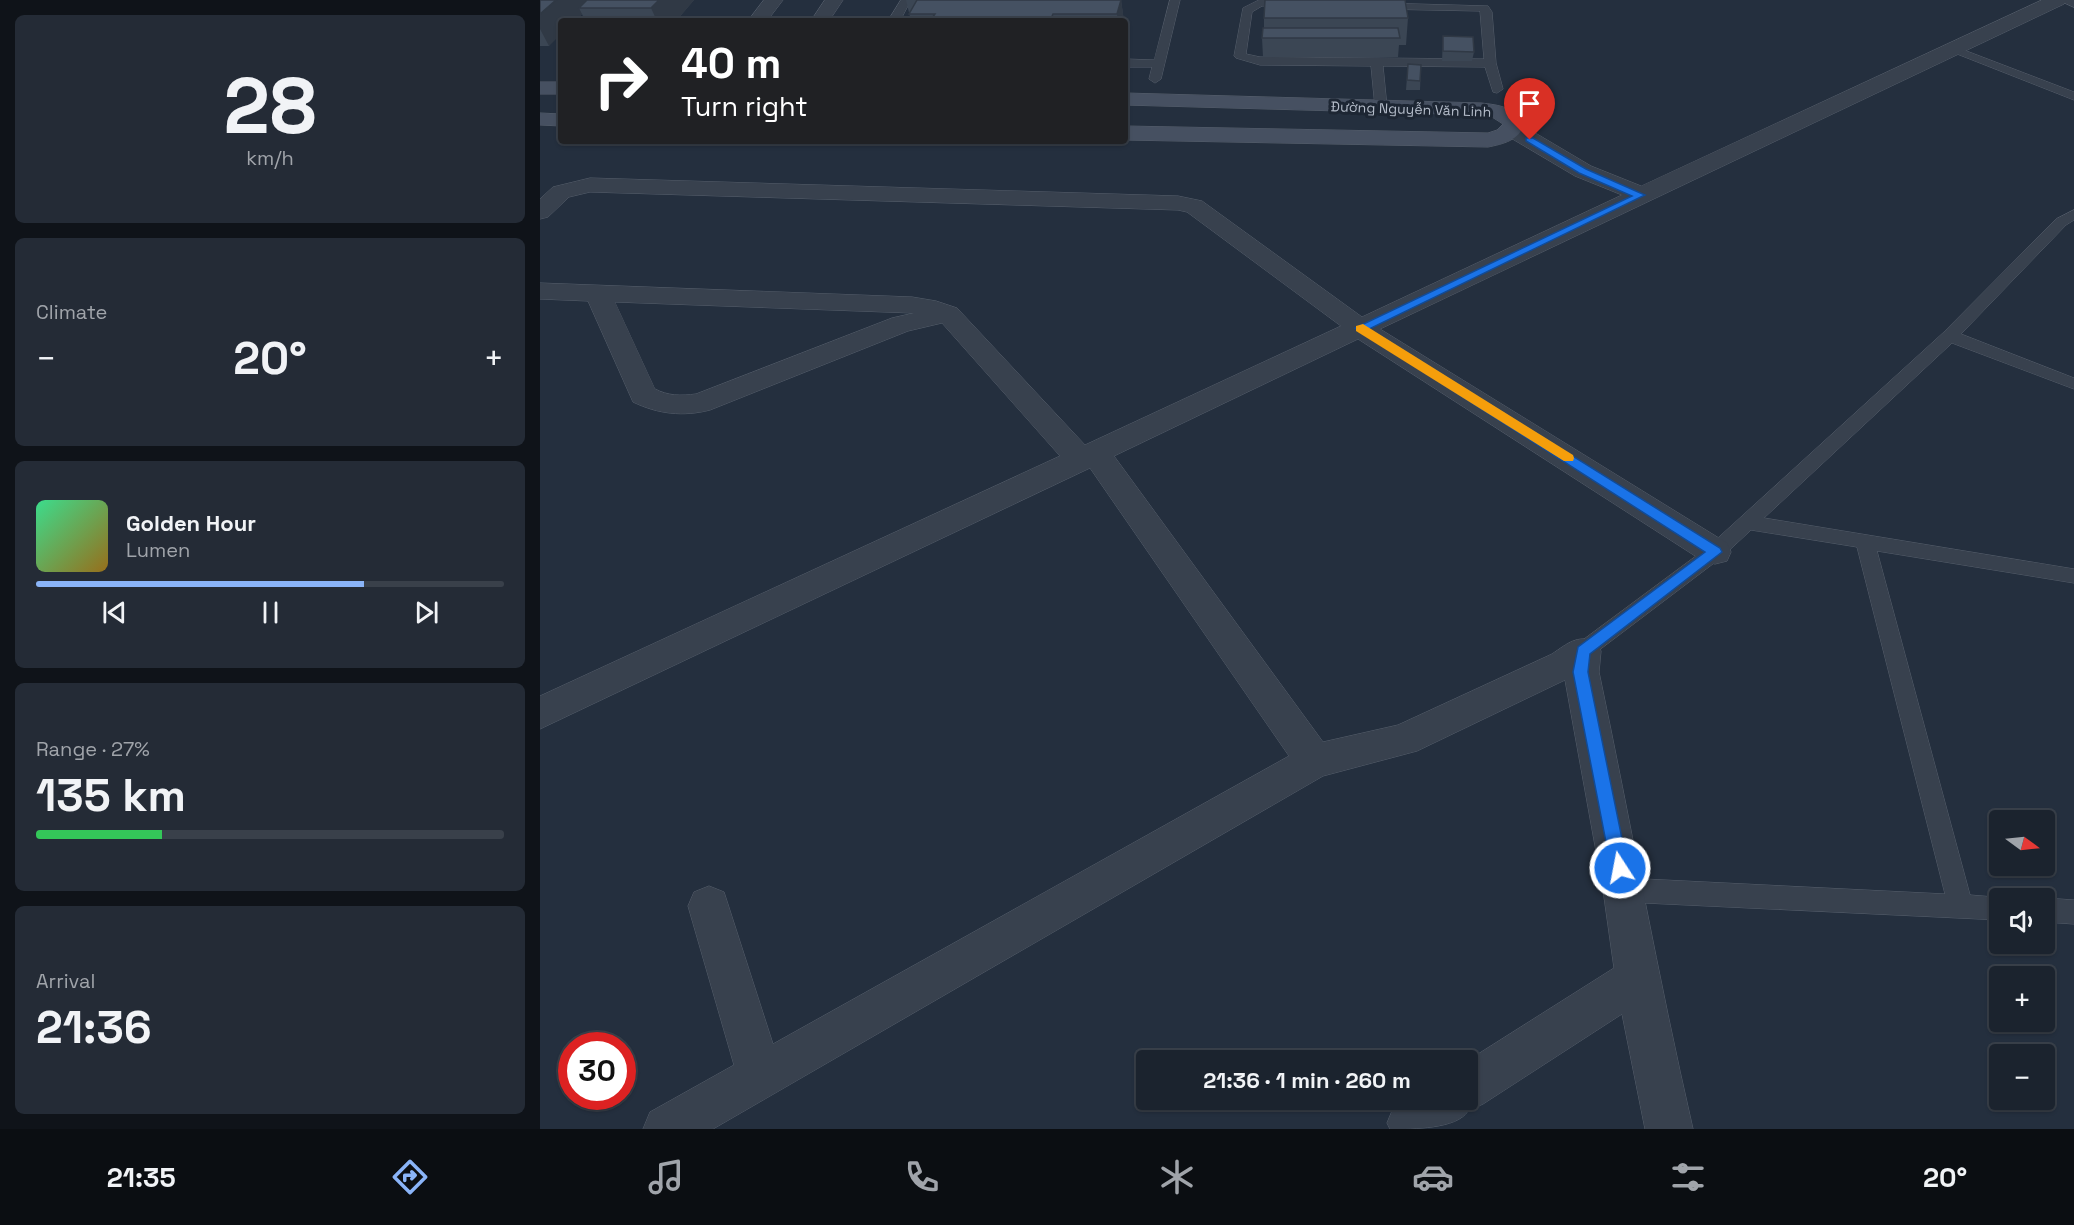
<!DOCTYPE html>
<html lang="en">
<head>
<meta charset="utf-8">
<style>
  body { margin:0; font-family:"Space Grotesk",sans-serif; background:#242b36; color:#f1f3f6; height:100vh; display:flex; flex-direction:column; font-size:22px; white-space:nowrap }
  * { box-sizing:border-box; margin:0 }
  p { font-size:20px; color:#a0a4aa }
  .icon { flex:none; width:33px; height:33px; fill:none; stroke:currentColor; stroke-width:2; stroke-linecap:round; stroke-linejoin:round }
  .map { position:relative; flex:1; overflow:hidden }
  .side { display:flex; flex-direction:column; gap:15px; padding:15px; background:#0f1319; width:540px }
  .side>* { flex:none }
  .top-card { position:absolute; left:18px; top:18px; width:570px; height:126px; border-radius:6px; box-shadow:0 2px 4px #0004,0 0 0 2px #39404a; background:#202124; color:#fff; overflow:hidden }
  .needle { width:39px; rotate:105deg }
  .controls { position:absolute; left:1449px; top:810px; display:grid; gap:12px }
  .controls a { display:grid; place-items:center; width:66px; height:66px; border-radius:6px; background:#1b232e; box-shadow:0 2px 4px #0004,0 0 0 2px #39404a; font-size:30px }
  .speed { position:absolute; left:18px; top:1032px; display:flex; gap:12px; font-size:30px; font-weight:700; text-align:center }
  .speed>* { display:grid; place-content:center; width:78px; height:78px; border-radius:50%; background:#1b232e; box-shadow:0 2px 4px #0004,0 0 0 2px #39404a; line-height:1 }
  .speed .limit { border:9px solid #d22; background:#fff; color:#111 }
  .pin { position:absolute; display:grid; place-items:center; width:51px; height:51px; color:#fff; margin:-62px -26px; border-radius:50% 50% 50% 0; rotate:-45deg; box-shadow:0 0 6px #0007 }
  .pin .icon { rotate:45deg }
  .me { position:absolute; width:66px; margin:-33px; rotate:349deg; stroke-linejoin:round; filter:drop-shadow(0 0 4px #0008) }
  .turn { display:flex; align-items:center; gap:21px; height:126px; padding:0 24px; font-size:27px }
  .turn .icon { width:78px; height:78px; stroke-width:2.5 }
  .turn b { display:block; font-size:42px; line-height:51px }
  .big { font-size:45px; font-weight:800; line-height:1.1 }
  .side .tile { flex:1; display:flex; flex-direction:column; justify-content:center; gap:9px; min-width:0; padding:0 21px; border-radius:9px; background:#242b36 }
  .side .dial { align-items:center; gap:0 }
  .dial b { font-size:78px; line-height:1 }
  .song { display:flex; align-items:center; gap:18px }
  .cover { width:72px; height:72px; border-radius:9px; background:linear-gradient(135deg,hsl(150 70% 55%),hsl(40 70% 35%)) }
  .played { height:6px; border-radius:3px; background:linear-gradient(90deg,#8ab4f8 70%,#39404a 70%) }
  .keys { display:flex; justify-content:space-around; direction:ltr }
  .heat { display:flex; justify-content:space-between; align-items:center; font-size:33px; direction:ltr }
  .charge { height:9px; border-radius:4px; background:linear-gradient(90deg,#34c759 27%,#39404a 0) }
  .trip { position:absolute; left:596px; top:1050px; width:342px; height:60px; border-radius:6px; background:#1b232e; box-shadow:0 2px 4px #0004,0 0 0 2px #39404a; font-weight:800; line-height:60px; text-align:center }
  .tab-bar { display:flex; height:96px; justify-content:space-around; align-items:center; background:#0b0e12; color:#a0a4aa }
  .tab-bar .icon { width:42px; height:42px }
  .tab-bar .selected { color:#8ab4f8 }
  .tab-bar b { font-size:27px; color:#f1f3f6 }
  main { display:flex; flex:1; min-height:0 }
  .map>svg:first-child { display:block }
  .lines { fill:none; stroke-linecap:round; stroke-linejoin:round }
  .service-casing { stroke:#565f6c; stroke-width:1 }
  .minor-casing { stroke:#565f6c; stroke-width:1 }
  .tertiary-casing { stroke:#565f6c; stroke-width:1 }
  .secondary-casing { stroke:#565f6c; stroke-width:1 }
  .service { fill:#38414e; fill-rule:evenodd }
  .minor { fill:#38414e; fill-rule:evenodd }
  .tertiary { fill:#38414e; fill-rule:evenodd }
  .secondary { fill:#465061; fill-rule:evenodd }
  .wall { fill:#3b4654 }
  .shaded-wall { fill:#303945 }
  .building { fill:#455162; stroke:#303945; stroke-width:1.5 }
  .route { fill:#1a73e8; stroke:#114b97; stroke-width:1.5 }
  .slow { fill:#f59e0b }
  .labels { text-anchor:middle; dominant-baseline:central; stroke-width:6; stroke-linejoin:round; paint-order:stroke }
  .far-street-label { font-size:14px; fill:#b4bcc9; stroke:#1d2633 }
</style>
</head>
<body>
<main>
<section class="side">
<div class="tile dial"><b>28</b><p>km/h</p></div>
<div class="tile"><p>Climate</p>
<div class="heat"><a>−</a><b class="big">20°</b><a>+</a></div>
</div>
<div class="tile">
<div class="song"><i class="cover"></i><div><b>Golden Hour</b><p>Lumen</p></div></div>
<div class="played"></div>
<div class="keys"><svg class="icon" aria-label="previous" viewBox="0 0 24 24"><path d="M18 5L8 12l10 7zM5 5v14"/></svg><svg class="icon" aria-label="pause" viewBox="0 0 24 24"><path d="M8 5v14M16 5v14"/></svg><svg class="icon" aria-label="next" viewBox="0 0 24 24"><path d="M6 5l10 7-10 7zM19 5v14"/></svg></div>
</div>
<div class="tile"><p>Range · 27%</p><b class="big">135 km</b><div class="charge"></div></div>
<div class="tile"><p>Arrival</p><b class="big">21:36</b></div>
</section>
<div class="map">
<svg width="1534" height="1129" viewBox="0 0 1534 1129">
  <rect width="100%" height="100%" fill="#242f3e"/>
  <g class="lines">
    <g class="service-casing">
      <g id="service">
        <path d="M361 0H371L360 21H348Z"/>
        <path d="M630 0H640L621 79 615 83 609 79 612 67H585V59L614 60Z"/>
        <path d="M751 0 755 3 754 5 722 6 712 12 706 54 720 57 944 59 940 11 839 9 834 6 839 3 948 6 952 12 956 63 963 89 957 93 953 92 945 67 843 66 847 107 841 111 835 107 831 66 720 65 696 58 694 56 703 8 719 0Z"/>
        <path d="M1518 0H1534V7Z"/>
        <path d="M1416 47 1534 92V100L1412 52 1410 50Z"/>
        <path d="M1534 210V220L1526 225 1421 334 1534 378V389L1412 343 1224 518 1534 569V583L1337 551 1430 895 1466 898H1460V920L1084 902 1075 898 1072 890 1075 882 1084 878 1405 894 1317 547 1211 530 1182 557 1050 657 1043 659 1036 657 1033 651 1036 645 1168 547 1404 332 1516 219Z"/>
        <path d="M1503 898H1504L1534 900V924L1504 922Z"/>
      </g>
    </g>
    <g class="minor-casing">
      <path id="minor" d="M1502 0H1526L1524 4 840 329 1187 543 1191 552 1187 561 1175 564 1163 561 818 339 574 456 783 742 858 725 1012 654C1028 643 1037 635 1055 641L1061 651 1059 672C1091 824 1118 977 1153 1129H1105L1082 1014 943 1104 928 1111C917 1129 873 1129 850 1129L847 1123 854 1106 865 1100H927V1061L1074 968 1063 890 1025 680 877 751 783 776 173 1129H103L110 1112 194 1065 148 906 154 892 169 886 184 892 233 1044 749 756 550 468 0 729V696L520 456 402 323 368 331 170 410C143 417 118 414 93 402L48 301 0 299V283L372 297 396 301 417 308 545 445 801 326 647 212 638 210 50 192 29 197 8 217 0 219V199L13 187 50 178 638 196 662 201 822 317 1082 195 1035 176 964 134 961 129 964 124 972 122 980 124 1051 166 1101 186ZM75 302 372 313H374L352 318 156 394C141 396 128 396 115 389Z"/>
    </g>
    <g class="tertiary-casing">
      <g id="tertiary">
        <path d="M224 0H243L227 21H208Z"/>
        <path d="M285 0H303L289 21H271Z"/>
      </g>
    </g>
    <g class="secondary-casing">
      <g id="secondary">
        <rect x="0" y="82" width="21" height="12"/>
        <path d="M585 93 941 103C959 105 975 107 984 124 980 140 963 144 948 147L585 140V126L948 133 957 130 963 124 952 117 941 115 585 105Z"/>
        <path d="M0 113 21 114V126L0 125Z"/>
      </g>
    </g>
    <use href="#service" class="service"/>
    <use href="#minor" class="minor"/>
    <use href="#tertiary" class="tertiary"/>
    <use href="#secondary" class="secondary"/>
  </g>
  <g class="wall">
    <path d="M0 0H154L136 21H45L42 14 35 21H21L9 46H0Z"/>
    <path d="M366 0H581L584 21H371Z"/>
    <path d="M724 18H868L866 45H859L858 57H723L722 38 724 28Z"/>
    <path d="M903 36 934 52 932 61H902Z"/>
    <path d="M868 64 881 65 880 90H866Z"/>
  </g>
  <g class="shaded-wall">
    <path d="M16 0H56L39 8 42 14 35 21H21V34L9 46 0 29V14Z"/>
    <path d="M119 0H154L136 21H117L111 8Z"/>
    <path d="M581 0 584 21H578L577 14Z"/>
  </g>
  <g class="building">
    <path d="M0 0H16L0 14Z"/>
    <path d="M47 0H119L111 8H39Z"/>
    <path d="M377 0H581L577 14H513L510 21H390L395 14H369Z"/>
    <path d="M725 0H865L868 18H724Z"/>
    <path d="M723 28H858L860 38H722Z"/>
    <path d="M903 36 933 37 934 52 903 51Z"/>
    <path d="M868 64 881 65 880 81 867 80Z"/>
  </g>
  <path class="route" d="M986 138H993L1046 169 1105 195 829 329 1180 548 1182 552 1050 654 1048 672 1088 868 1086 873 1080 876 1074 873 1071 868 1033 672 1038 647 1165 552 815 328 1092 196 1039 173 986 141Z"/>
  <path class="slow" d="M823 324 1033 455 1034 458 1033 461H1024L816 331V326Z"/>
  <g class="labels">
    <g class="far-street-label">
      <text transform="translate(871 109) rotate(2)">Đường Nguyễn Văn Linh</text>
    </g>
  </g>
</svg>
<div class="controls">
<a><svg class="needle" viewBox="-14 -14 28 28"><path d="M0-13l5 13h-10z" fill="#e53935"/><path d="M0 13l5-13h-10z" fill="#a0a4aa"/></svg></a>
<a><svg class="icon" aria-label="sound" viewBox="0 0 24 24"><path d="M4 9h4l5-4v14l-5-4H4zM17 9q2 3 0 6"/></svg></a>
<a>+</a>
<a>−</a>
</div>
<div class="speed"><div class="limit">30</div></div>
<div class="pin" style="left:990px;top:140px;background:#d93025"><svg class="icon" aria-label="arrive" viewBox="0 0 24 24"><path d="M6 21V4h12l-3 4 3 4H6"/></svg></div>
<svg class="me" style="left:1080px;top:868px" viewBox="-20 -20 40 40"><circle r="17" fill="#1a73e8" stroke="#fff" stroke-width="3"/><path d="M0-11L8 9 0 5-8 9z" fill="#fff"/></svg>
<div class="trip">21:36 · 1 min · 260 m</div>
<div class="top-card">
<div class="turn"><svg class="icon" aria-label="right" viewBox="0 0 24 24"><path d="M7 20v-9h11M14 6l5 5-5 5"/></svg><div><b>40 m</b>Turn right</div></div>
</div>
</div>
</main>
<nav class="tab-bar">
<b>21:35</b>
<svg class="icon selected" aria-label="directions" viewBox="0 0 24 24"><path d="M12 3l9 9-9 9-9-9zM9 14v-3h6M13 9l2 2-2 2"/></svg>
<svg class="icon" aria-label="music" viewBox="0 0 24 24"><path d="M9 18V5l10-2v13"/><circle cx="6" cy="18" r="3"/><circle cx="16" cy="16" r="3"/></svg>
<svg class="icon" aria-label="phone" viewBox="0 0 24 24"><path d="M5 4h4l2 5-3 2q2 4 5 5l2-3 5 2v4C11 20 4 13 5 4z"/></svg>
<svg class="icon" aria-label="climate" viewBox="0 0 24 24"><path d="M12 3v18M4 7l16 10M4 17L20 7"/></svg>
<svg class="icon" aria-label="car" viewBox="0 0 24 24"><path d="M5 17H2v-5l4-1 3-4h7l3 4 3 1v5h-3M9 17h6M6 11h13"/><circle cx="7" cy="17" r="2"/><circle cx="17" cy="17" r="2"/></svg>
<svg class="icon" aria-label="filters" viewBox="0 0 24 24"><path d="M4 7h16M4 17h16"/><circle cx="9" cy="7" r="2"/><circle cx="15" cy="17" r="2"/></svg>
<b>20°</b>
</nav>
</body>
</html>
